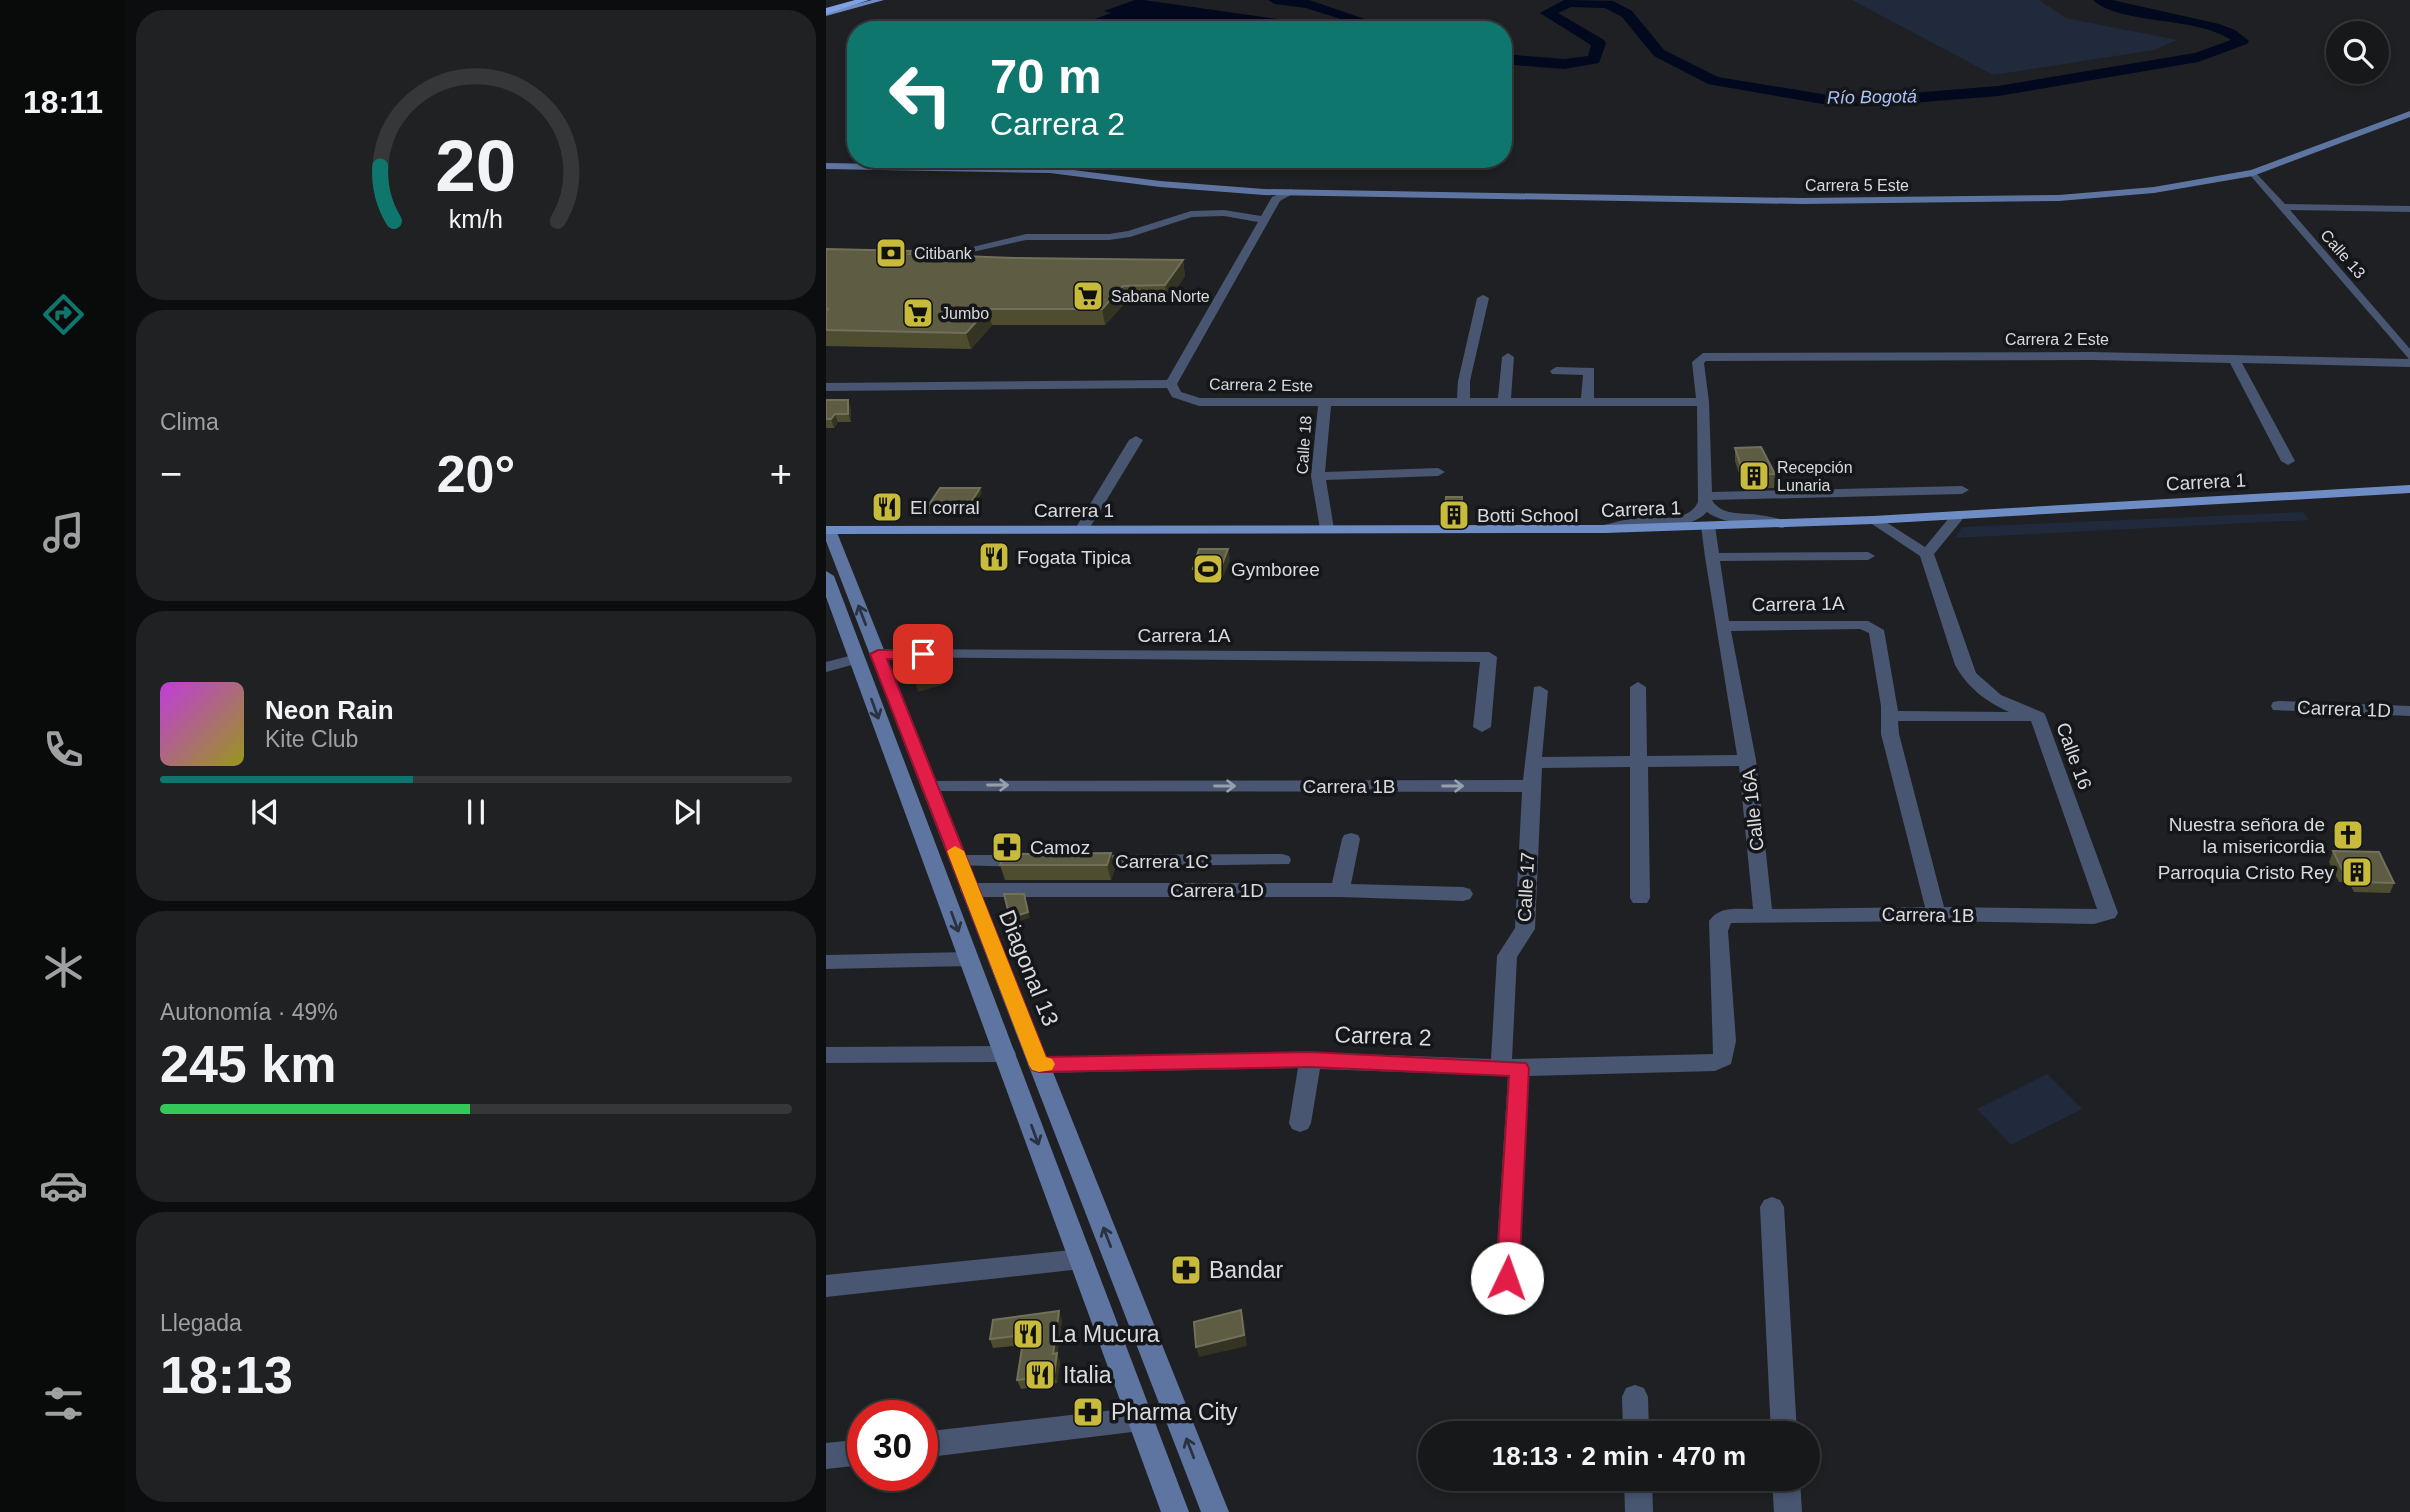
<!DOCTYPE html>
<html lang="es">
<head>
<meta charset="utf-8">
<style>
  body { margin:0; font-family:Arial,sans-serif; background:#1f2123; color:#f1f3f6; height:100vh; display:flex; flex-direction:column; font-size:26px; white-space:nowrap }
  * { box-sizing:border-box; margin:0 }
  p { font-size:23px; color:#9ea0a2 }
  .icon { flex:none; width:38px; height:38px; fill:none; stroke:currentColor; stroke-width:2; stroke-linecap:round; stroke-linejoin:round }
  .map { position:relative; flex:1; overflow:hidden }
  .details { display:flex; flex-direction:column; gap:10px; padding:10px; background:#0c0d0e; width:700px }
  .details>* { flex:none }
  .banner { position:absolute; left:21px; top:21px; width:665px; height:147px; border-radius:28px; box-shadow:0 4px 10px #0003,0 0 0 2px #353739; background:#0f766e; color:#fff; overflow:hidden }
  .fabs { position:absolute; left:1500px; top:21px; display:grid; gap:14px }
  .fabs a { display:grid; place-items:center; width:63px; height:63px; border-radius:50%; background:#16181a; box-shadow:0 4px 10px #0003,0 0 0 2px #353739; font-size:35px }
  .speed { position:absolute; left:21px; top:1400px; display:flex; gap:14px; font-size:35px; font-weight:700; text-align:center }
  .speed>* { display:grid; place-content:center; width:91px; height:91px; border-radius:50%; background:#16181a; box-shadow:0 4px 10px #0003,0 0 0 2px #353739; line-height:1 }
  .speed .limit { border:10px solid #d22; background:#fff; color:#111 }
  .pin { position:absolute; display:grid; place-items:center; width:60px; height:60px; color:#fff; margin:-30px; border-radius:14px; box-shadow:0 4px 10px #0006 }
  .me { position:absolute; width:77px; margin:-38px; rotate:3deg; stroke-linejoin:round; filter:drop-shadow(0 0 5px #0008) }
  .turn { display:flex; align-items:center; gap:24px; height:147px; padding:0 28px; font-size:32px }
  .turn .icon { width:91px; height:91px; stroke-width:2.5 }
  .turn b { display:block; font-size:49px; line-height:60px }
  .big { font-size:52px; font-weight:700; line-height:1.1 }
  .details .tile { flex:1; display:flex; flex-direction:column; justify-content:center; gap:10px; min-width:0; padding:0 24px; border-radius:28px; background:#1f2123 }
  .details .dial { align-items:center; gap:0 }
  .dial svg { height:182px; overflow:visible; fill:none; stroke:#353739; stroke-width:7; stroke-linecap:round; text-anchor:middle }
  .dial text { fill:#f1f3f6; stroke:none }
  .song { display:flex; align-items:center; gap:21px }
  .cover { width:84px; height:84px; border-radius:10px; background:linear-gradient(135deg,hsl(290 70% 55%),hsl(60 70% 35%)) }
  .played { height:7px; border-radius:4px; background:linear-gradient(90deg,#0f766e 40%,#353739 40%) }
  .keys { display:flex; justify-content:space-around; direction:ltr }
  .heat { display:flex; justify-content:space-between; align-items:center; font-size:38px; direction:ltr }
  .charge { height:10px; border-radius:5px; background:linear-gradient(90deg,#34c759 49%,#353739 0) }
  .trip { position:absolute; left:592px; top:1421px; width:402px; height:70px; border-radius:35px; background:#16181a; box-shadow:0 4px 10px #0003,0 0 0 2px #353739; font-weight:700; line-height:70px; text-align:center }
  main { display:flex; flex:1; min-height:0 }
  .menu { display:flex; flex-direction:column; width:126px; justify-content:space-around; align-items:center; background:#090a0a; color:#9ea0a2 }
  .menu .icon { width:49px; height:49px }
  .menu .selected { color:#0f766e }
  .menu b { font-size:32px; color:#f1f3f6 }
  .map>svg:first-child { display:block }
  .green { fill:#202a3c }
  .water { fill:#02081d }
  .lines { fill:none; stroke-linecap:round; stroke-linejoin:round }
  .river { fill:#02081d; fill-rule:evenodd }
  .street { fill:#485672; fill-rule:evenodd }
  .secondary { fill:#5e75a1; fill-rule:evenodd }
  .primary { fill:#6f8dc5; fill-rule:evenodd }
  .highway { fill:#7fa2e6; fill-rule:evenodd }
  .wall { fill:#4f4d30 }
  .shaded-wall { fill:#353423 }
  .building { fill:#5e5c42; stroke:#71705a; stroke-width:2 }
  .oneway { stroke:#2a3242 }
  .oneway2 { stroke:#979fac }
  .route { fill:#e11d48; stroke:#92132f; stroke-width:2 }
  .slow { fill:#f59e0b }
  .labels { text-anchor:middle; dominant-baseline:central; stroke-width:7; stroke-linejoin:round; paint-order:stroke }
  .far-street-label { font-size:16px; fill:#d8dadc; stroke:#14161a }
  .far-poi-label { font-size:16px; fill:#d8dadc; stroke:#14161a; text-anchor:start }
  .far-water-label { font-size:18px; font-style:italic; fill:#a8c3f6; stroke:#14161a }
  .street-label { font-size:19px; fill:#d8dadc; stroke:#14161a }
  .poi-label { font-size:19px; fill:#d8dadc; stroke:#14161a; text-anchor:start }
  .near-street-label { font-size:23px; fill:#d8dadc; stroke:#14161a }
  .near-poi-label { font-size:23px; fill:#d8dadc; stroke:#14161a; text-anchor:start }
</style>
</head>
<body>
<main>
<nav class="menu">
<b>18:11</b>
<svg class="icon selected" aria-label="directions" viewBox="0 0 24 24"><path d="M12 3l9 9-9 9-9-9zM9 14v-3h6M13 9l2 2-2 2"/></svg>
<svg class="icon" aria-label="music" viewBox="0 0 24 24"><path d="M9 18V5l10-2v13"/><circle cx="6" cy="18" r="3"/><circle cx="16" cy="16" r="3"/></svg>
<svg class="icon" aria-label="phone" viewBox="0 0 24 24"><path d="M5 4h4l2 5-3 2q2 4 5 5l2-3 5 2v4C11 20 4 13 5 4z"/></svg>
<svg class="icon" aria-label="climate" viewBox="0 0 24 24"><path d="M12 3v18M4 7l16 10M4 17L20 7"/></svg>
<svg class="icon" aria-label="car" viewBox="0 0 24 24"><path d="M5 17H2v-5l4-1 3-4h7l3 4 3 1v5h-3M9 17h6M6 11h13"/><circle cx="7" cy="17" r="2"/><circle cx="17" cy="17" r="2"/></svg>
<svg class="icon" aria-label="filters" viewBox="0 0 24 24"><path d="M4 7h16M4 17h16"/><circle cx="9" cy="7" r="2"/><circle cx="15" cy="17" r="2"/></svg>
</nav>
<section class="details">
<div class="tile dial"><svg viewBox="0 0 100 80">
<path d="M14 69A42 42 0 1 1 86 69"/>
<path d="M14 69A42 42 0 0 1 8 45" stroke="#0f766e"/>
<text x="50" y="56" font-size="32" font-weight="700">20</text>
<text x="50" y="72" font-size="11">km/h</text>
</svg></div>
<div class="tile"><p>Clima</p>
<div class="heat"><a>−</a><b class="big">20°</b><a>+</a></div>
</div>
<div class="tile">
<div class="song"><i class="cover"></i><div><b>Neon Rain</b><p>Kite Club</p></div></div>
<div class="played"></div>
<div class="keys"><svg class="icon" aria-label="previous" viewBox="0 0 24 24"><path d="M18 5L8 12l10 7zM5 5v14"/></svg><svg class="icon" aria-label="pause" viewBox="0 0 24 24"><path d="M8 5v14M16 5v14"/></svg><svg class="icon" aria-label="next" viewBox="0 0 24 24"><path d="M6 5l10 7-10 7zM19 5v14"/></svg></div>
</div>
<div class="tile"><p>Autonomía · 49%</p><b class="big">245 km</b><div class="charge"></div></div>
<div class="tile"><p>Llegada</p><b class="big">18:13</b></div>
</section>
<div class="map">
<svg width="1584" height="1512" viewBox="0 0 1584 1512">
  <rect width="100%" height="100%" fill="#1e2023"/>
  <g class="green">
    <path d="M1026 0H1213L1240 18 1351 40 1328 50 1167 75Z"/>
    <path d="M1477 512 1483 520 1129 538 1136 527Z"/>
    <path d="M1221 1074 1256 1109 1185 1145 1151 1109Z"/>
  </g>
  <path class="water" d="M309 0H317L480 23 464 30H261L272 25 258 23 285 13 278 11Z"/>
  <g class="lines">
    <g class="river">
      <path d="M442 0H483L571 30H549L480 8 449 4Z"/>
      <path d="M738 0 787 1 806 11 838 50 892 77 1008 96H1049L1172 86 1369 53 1405 40C1370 16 1294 25 1267 0H1286L1393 24 1409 30 1423 41 1421 44 1372 62 1172 96 1049 106H1008L882 84 828 56 796 17 779 8 745 7 732 13 778 40 780 43 773 63 738 69 677 64V54L738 59 762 56 765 45 714 13Z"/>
    </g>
    <g class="street">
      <path d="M1427 170 1459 204 1584 206V212L1464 210 1584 349V367L1416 363 1469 461 1462 465 1455 461 1404 363 1265 360 880 361 878 363 883 402 886 492 1136 486 1143 490 1136 494 886 500C896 517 916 512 933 515 943 516 953 519 962 521L964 524 957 528C935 524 897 525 881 512 861 532 831 524 806 527 796 529 784 534 774 532L772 529 774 526C786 523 799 519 812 518 832 516 861 524 872 502L871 406H505L499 472 612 468 619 472 612 476 500 480 508 529 501 533 494 529 485 476 492 406H373L346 397 341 388 0 391V383L341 380 432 222 398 216 366 217 304 237 283 240H200L102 262 97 259 200 234H283L302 231 365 211 398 210 435 216 446 197 465 189 470 192 454 201 351 384 355 392 374 398H631L632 381 651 298 657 295 663 298 644 381V398H672L676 357 682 353 688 357 685 398H755L757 375 726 374 724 371 730 367 768 368V398H870L866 362 877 353 1265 352 1583 359 1424 175V171Z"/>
      <path d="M310 436 317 440 263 529 261 532H251L249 529 303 440Z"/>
      <path d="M1133 511 1140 515 1108 554 1150 673 1175 695 1218 713 1220 717 1292 913 1289 918 1268 924 1110 921 905 923 902 931 910 1041 905 1064 889 1071 703 1076 693 1278 690 1286 681 1289 672 1286 669 1278 682 1076 494 1069 485 1123 482 1129 474 1132 466 1129 463 1123 472 1068 213 1073 205 1071 202 1065 205 1059 213 1057 484 1052 665 1059 671 956 689 928 696 792 103 791 97 789 94 785 97 781 697 780 708 687 714 686 722 691 716 757 804 756V687L812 682 820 687 821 756 911 755 879 557 875 526 882 522 889 526 893 553 1042 552 1049 556 1042 560 894 561 903 621H1042L1058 630 1072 711 1183 712C1159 701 1142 688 1129 665L1094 556 1040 520 1042 517H1052L1099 547 1128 512ZM1034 629 1043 633 1055 706V734L1099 907 946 909 930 760 905 631ZM1072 721H1205L1271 909 1118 907 1073 734ZM913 766 927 909C911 909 893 906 883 921L887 1054 686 1059 691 957 709 929 716 768 804 767V898L807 903H821L824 898 822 767Z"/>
      <path d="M52 649 663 652 671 657 665 727 656 732 647 727 654 662 46 657 44 654Z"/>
      <path d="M31 654 37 656 39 659 37 662 0 672V662Z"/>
      <path d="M1453 701 1584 706V716L1447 710 1445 706 1447 702Z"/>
      <path d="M525 833 532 835 534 839 525 884 637 887 644 889 647 894 644 899 637 901 514 897H144L137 895 134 890 137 885 144 883H506L516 839 518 835Z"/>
      <path d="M456 854 463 856 465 860 463 864 266 867 259 865 257 861 259 857 266 855Z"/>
      <path d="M133 855H199L206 857 208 861 206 865 199 867 126 865 124 861 126 857Z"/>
      <path d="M143 952 150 954 153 959 150 964 143 966 0 969V955Z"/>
      <path d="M179 1046 187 1048 190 1054 187 1060 179 1062 0 1063V1047Z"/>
      <path d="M946 1197 954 1200 958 1207 971 1433H945L934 1207 938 1200Z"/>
      <path d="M255 1249 264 1252 267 1259 264 1266 255 1269 0 1297V1275Z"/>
      <path d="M809 1385 818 1388 822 1397 823 1433H797L796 1397 800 1388Z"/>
      <path d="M314 1407 323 1410 327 1419 323 1428 314 1431 96 1458V1432Z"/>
      <path d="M37 1439V1465L0 1469V1443Z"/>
      <path d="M798 1479H826L827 1512H799Z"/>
      <path d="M946 1479H974L976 1512H948Z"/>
    </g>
    <g class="secondary">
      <path d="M1584 111V117L1427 176 1328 193 1233 201 976 204 438 195 334 187 224 173 0 169V163L224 167 334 181 438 189 976 198 1233 195 1328 187 1425 170Z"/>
      <path d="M0 526 8 527 10 530 403 1512H375L0 541Z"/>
      <path d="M0 571 8 576 363 1512H335L0 597Z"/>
    </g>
    <g class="primary">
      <path d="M46 0H58L0 16V12Z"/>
      <path d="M1584 485V493L1047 524 779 533 0 534V526L779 525 1047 516Z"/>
    </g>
    <path class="highway" d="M29 0H43L0 14V8Z"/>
  </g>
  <g class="wall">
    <path d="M0 249 86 251 87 254 188 258 357 260 359 276 342 301 300 302 279 325H166L145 349 0 346Z"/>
    <path d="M0 400 25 409V422H12L8 428H0Z"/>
    <path d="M909 448 949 474 948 488 918 489 909 461Z"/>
    <path d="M156 493 142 514H101L100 509Z"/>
    <path d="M636 506 635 523H620L619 513Z"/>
    <path d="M404 559 397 576 369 578 367 569Z"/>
    <path d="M1507 851 1568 883 1564 893 1528 892 1523 882H1513L1503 862Z"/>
    <path d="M285 853 289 868 285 880H179L174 865Z"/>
    <path d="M236 1320 231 1355 234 1362 231 1383 195 1389 191 1380 196 1345 167 1348 164 1339Z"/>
  </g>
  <g class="shaded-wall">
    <path d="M357 260 359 276 342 301 339 285Z"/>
    <path d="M297 286 300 302 279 325 276 309Z"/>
    <path d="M162 309 166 325 145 349 140 333Z"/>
    <path d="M22 400 25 409V422L22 414Z"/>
    <path d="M9 414 12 422 8 428 5 419Z"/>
    <path d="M154 488 156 493 142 514 141 509Z"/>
    <path d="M402 549 404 559 397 576 395 567Z"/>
    <path d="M113 676 116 685 92 692 89 682Z"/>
    <path d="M285 853 289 868 285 880 281 865Z"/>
    <path d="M198 894 204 918 185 923 184 918Z"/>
    <path d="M415 1310 418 1321 421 1346 373 1357 370 1347Z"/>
    <path d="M233 1311 236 1320 231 1355 234 1362 231 1383 228 1375 227 1354Z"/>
  </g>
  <g class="building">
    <path d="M0 249 86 251 83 254 188 258 357 260 339 285 297 286 276 309H162L140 333 0 330V311L2 309 0 308Z"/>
    <path d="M0 400H22V414H9L5 419H0Z"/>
    <path d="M935 447 949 474 918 475 909 448Z"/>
    <path d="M114 488H154L141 509H100Z"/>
    <path d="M620 497H636L635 513H619Z"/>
    <path d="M373 549H402L395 567 367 569Z"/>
    <path d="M77 650H104L113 676 89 682Z"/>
    <path d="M1507 851 1553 852 1568 883 1532 882 1527 872 1517 871Z"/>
    <path d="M285 853 281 865H174L179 854Z"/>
    <path d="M178 894H198L202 912 184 918Z"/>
    <path d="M415 1310 418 1335 370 1347 368 1322Z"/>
    <path d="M233 1311 227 1354 231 1353 228 1375 191 1380 198 1335 164 1339 167 1320Z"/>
  </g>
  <defs><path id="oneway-shaft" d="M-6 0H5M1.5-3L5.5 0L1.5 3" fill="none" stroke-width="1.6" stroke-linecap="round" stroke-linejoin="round" transform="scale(1.75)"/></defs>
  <g class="oneway">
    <use href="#oneway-shaft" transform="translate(36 615) rotate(-111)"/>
    <use href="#oneway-shaft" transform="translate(49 709) rotate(70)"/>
    <use href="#oneway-shaft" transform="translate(129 922) rotate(70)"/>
    <use href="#oneway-shaft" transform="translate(209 1135) rotate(70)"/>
    <use href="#oneway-shaft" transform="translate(281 1237) rotate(-111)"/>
    <use href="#oneway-shaft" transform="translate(364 1448) rotate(-111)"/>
  </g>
  <g class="oneway2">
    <use href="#oneway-shaft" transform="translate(172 785)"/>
    <use href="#oneway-shaft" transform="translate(399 786)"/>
    <use href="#oneway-shaft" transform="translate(627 786)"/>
  </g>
  <path class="route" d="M52 650H97L104 654 97 659H61L220 1057 484 1052 700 1063 703 1068 693 1278 689 1285 681 1288 674 1285 670 1278 683 1076 484 1067 213 1072 206 1070 44 654Z"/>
  <path class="slow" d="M129 846 138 851 220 1057 226 1059 229 1064 226 1070 213 1072 206 1070 203 1065 121 851Z"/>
  <defs>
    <g id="bank-square" transform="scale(1.575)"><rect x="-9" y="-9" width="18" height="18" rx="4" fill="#c8bb3b" stroke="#14161a"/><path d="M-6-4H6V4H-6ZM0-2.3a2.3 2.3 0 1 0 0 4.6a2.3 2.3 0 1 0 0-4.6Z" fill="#111"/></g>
    <g id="supermarket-square" transform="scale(1.575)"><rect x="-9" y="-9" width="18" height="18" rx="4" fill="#c8bb3b" stroke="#14161a"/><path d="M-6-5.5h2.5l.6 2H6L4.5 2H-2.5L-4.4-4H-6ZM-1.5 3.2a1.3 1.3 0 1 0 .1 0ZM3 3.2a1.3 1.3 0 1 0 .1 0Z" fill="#111"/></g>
    <g id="building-square" transform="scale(1.575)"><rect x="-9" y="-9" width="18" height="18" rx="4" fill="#c8bb3b" stroke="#14161a"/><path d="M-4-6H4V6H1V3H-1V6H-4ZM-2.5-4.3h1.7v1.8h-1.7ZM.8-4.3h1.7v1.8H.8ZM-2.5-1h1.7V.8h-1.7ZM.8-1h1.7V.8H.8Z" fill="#111"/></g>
    <g id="restaurant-square" transform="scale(1.575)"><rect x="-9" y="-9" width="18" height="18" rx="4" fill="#c8bb3b" stroke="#14161a"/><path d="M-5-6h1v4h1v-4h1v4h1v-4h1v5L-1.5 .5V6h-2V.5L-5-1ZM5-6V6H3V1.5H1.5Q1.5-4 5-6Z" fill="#111"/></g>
    <g id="stadium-square" transform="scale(1.575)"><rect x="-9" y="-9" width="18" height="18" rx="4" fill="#c8bb3b" stroke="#14161a"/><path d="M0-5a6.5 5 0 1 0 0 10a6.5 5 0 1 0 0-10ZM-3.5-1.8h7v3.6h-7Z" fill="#111"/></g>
    <g id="church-square" transform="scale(1.575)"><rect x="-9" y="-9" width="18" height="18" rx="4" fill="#c8bb3b" stroke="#14161a"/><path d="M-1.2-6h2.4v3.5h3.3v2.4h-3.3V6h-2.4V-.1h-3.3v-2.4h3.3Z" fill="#111"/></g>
    <g id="pharmacy-square" transform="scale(1.575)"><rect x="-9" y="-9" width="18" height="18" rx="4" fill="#c8bb3b" stroke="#14161a"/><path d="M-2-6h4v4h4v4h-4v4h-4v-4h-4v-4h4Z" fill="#111"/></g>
  </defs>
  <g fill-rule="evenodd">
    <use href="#bank-square" x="65" y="253"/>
    <use href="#supermarket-square" x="262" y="296"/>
    <use href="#supermarket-square" x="92" y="313"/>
    <use href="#building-square" x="928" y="476"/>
    <use href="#restaurant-square" x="61" y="507"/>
    <use href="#building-square" x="628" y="515"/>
    <use href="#restaurant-square" x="168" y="557"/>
    <use href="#stadium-square" x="382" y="569"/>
    <use href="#church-square" x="1522" y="835"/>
    <use href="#pharmacy-square" x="181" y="847"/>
    <use href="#building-square" x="1531" y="872"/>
    <use href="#pharmacy-square" x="360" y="1270"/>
    <use href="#restaurant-square" x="202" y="1334"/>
    <use href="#restaurant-square" x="214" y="1375"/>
    <use href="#pharmacy-square" x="262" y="1412"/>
  </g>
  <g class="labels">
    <g class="far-street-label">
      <text x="1031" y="185">Carrera 5 Este</text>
      <text transform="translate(1517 254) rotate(49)">Calle 13</text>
      <text x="1231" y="339">Carrera 2 Este</text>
      <text transform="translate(435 385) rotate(1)">Carrera 2 Este</text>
      <text transform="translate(478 445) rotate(-86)">Calle 18</text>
    </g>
    <g class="far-poi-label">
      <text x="88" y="253">Citibank</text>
      <text x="285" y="296">Sabana Norte</text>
      <text x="115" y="313">Jumbo</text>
      <text x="951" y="467">Recepción<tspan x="951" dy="18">Lunaria</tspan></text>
    </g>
    <g class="far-water-label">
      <text transform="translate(1046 97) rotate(-1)">Río Bogotá</text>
    </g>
    <g class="street-label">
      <text transform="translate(1380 482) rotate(-3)">Carrera 1</text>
      <text transform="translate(815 509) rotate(-2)">Carrera 1</text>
      <text x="248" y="510">Carrera 1</text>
      <text transform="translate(972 604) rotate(-1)">Carrera 1A</text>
      <text x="358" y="635">Carrera 1A</text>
      <text transform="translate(1518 709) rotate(2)">Carrera 1D</text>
      <text transform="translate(1248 756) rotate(70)">Calle 16</text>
      <text x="523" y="786">Carrera 1B</text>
      <text transform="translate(927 810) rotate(-96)">Calle 16A</text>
      <text x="336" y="861">Carrera 1C</text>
      <text transform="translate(700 887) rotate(-87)">Calle 17</text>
      <text x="391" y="890">Carrera 1D</text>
      <text transform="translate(1102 915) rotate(1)">Carrera 1B</text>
    </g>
    <g class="poi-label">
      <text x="84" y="507">El corral</text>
      <text x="651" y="515">Botti School</text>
      <text x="191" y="557">Fogata Tipica</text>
      <text x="405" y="569">Gymboree</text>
      <text x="1499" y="824" text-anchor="end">Nuestra señora de<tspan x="1499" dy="22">la misericordia</tspan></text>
      <text x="204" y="847">Camoz</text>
      <text x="1508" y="872" text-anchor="end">Parroquia Cristo Rey</text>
    </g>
    <g class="near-street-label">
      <text transform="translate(203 968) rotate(68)">Diagonal 13</text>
      <text transform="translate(557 1036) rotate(2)">Carrera 2</text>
    </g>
    <g class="near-poi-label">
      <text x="383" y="1270">Bandar</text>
      <text x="225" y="1334">La Mucura</text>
      <text x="237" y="1375">Italia</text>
      <text x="285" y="1412">Pharma City</text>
    </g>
  </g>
</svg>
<div class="fabs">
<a><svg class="icon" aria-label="search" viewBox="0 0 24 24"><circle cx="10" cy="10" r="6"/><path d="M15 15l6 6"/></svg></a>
</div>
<div class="speed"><div class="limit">30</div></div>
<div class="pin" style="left:97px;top:654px;background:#d93025"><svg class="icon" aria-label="arrive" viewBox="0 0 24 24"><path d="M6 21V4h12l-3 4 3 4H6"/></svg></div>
<svg class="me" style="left:681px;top:1278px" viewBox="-20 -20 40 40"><circle r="19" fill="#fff"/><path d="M0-13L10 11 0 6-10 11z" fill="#e11d48"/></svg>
<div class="trip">18:13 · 2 min · 470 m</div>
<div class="banner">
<div class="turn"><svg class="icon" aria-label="left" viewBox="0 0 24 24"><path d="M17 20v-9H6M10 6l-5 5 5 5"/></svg><div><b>70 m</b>Carrera 2</div></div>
</div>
</div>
</main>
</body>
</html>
